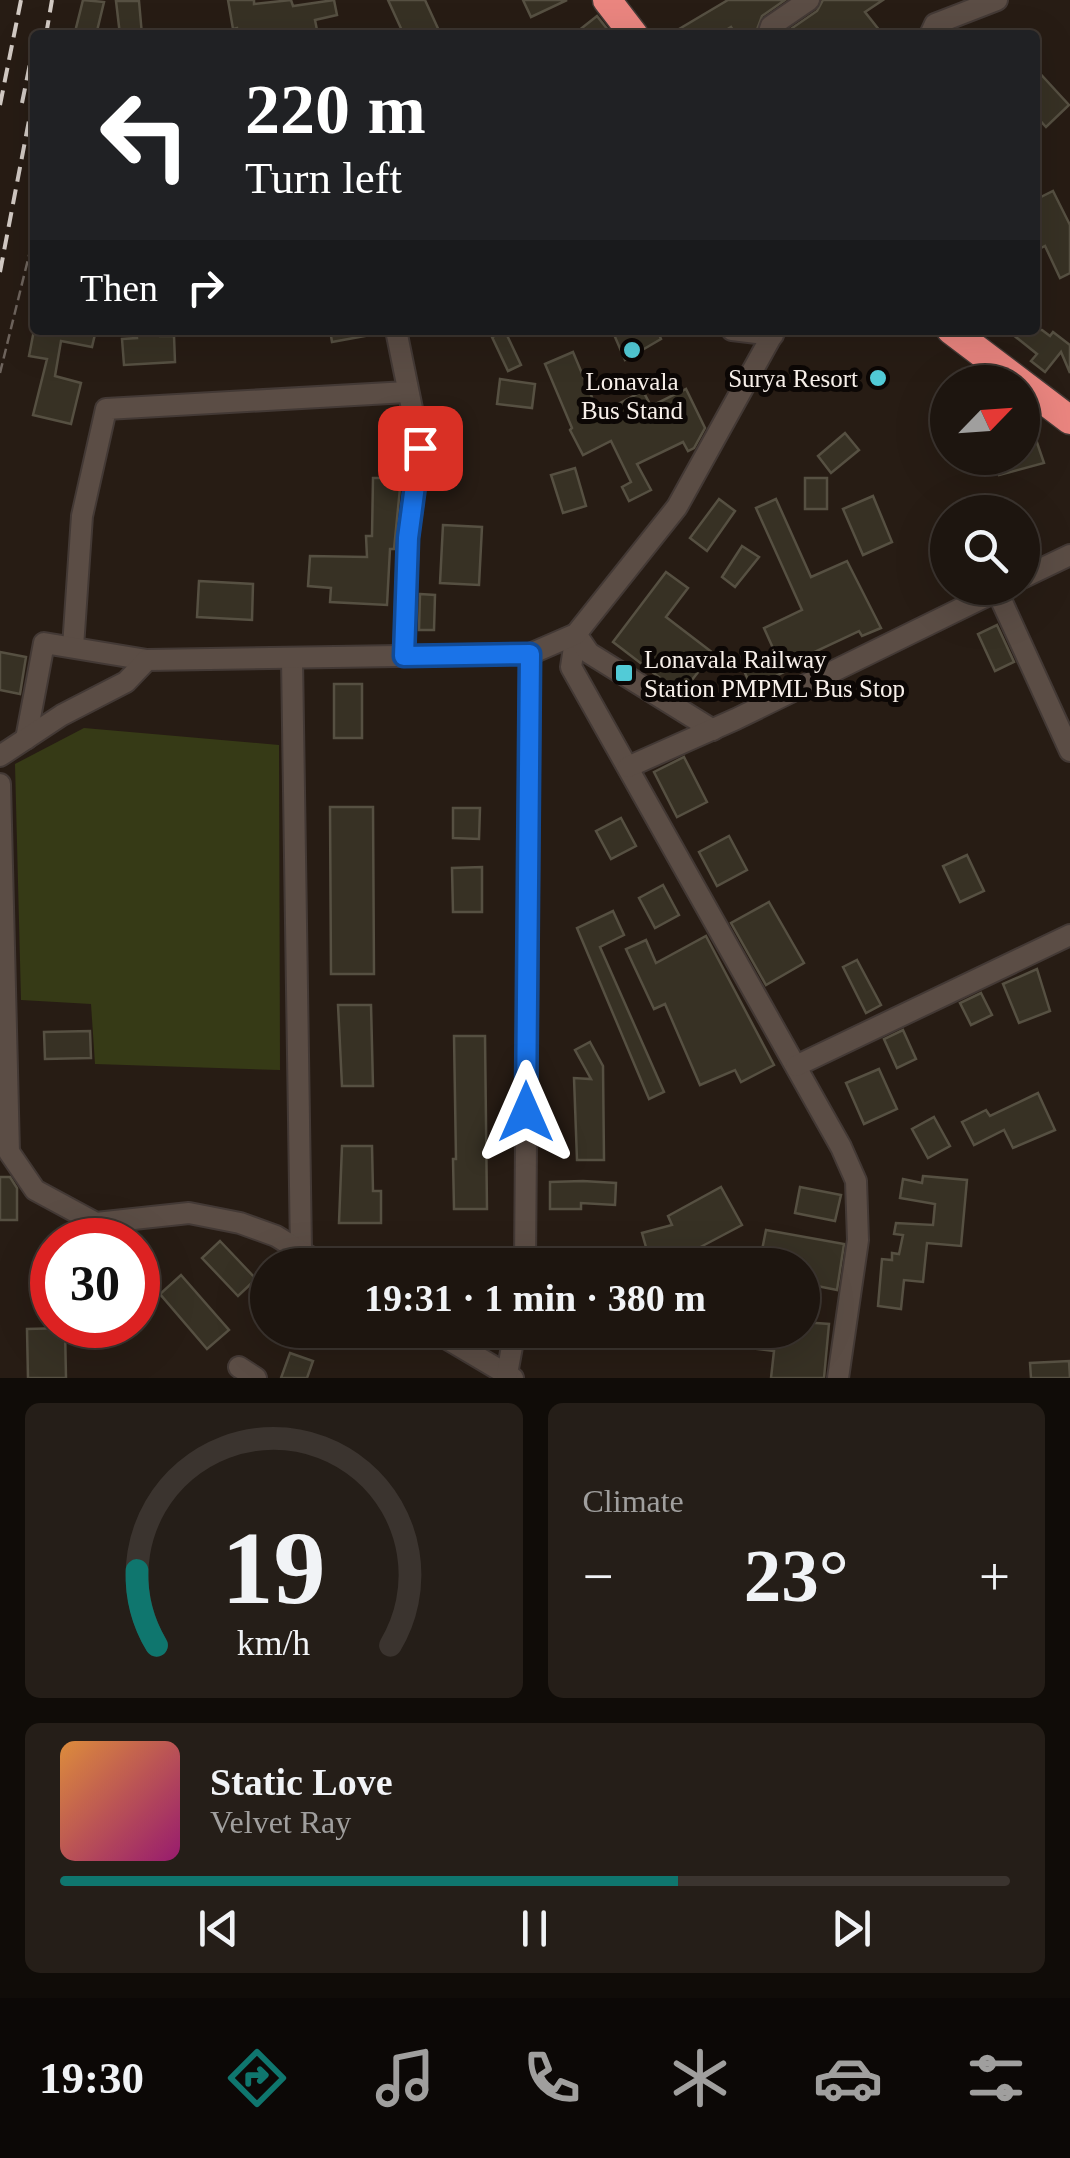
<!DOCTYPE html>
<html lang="en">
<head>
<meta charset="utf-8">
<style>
  body { margin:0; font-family:Georgia,serif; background:#251e18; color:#f1f3f6; height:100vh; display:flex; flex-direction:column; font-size:38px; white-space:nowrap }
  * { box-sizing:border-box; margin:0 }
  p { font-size:32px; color:#a09f9e }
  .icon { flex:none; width:55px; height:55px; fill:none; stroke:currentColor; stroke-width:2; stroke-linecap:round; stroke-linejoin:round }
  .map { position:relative; height:1378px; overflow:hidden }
  .drawer { display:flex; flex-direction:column; gap:25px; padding:25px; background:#100c08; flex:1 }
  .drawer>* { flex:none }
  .top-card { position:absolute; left:30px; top:30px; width:1010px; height:305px; border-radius:10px; box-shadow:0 10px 40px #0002,0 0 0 2px #3b342f; background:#202124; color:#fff; overflow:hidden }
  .needle { width:65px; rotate:65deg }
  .buttons { position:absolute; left:930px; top:365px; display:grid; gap:20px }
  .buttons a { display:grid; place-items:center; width:110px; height:110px; border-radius:50%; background:#1d150f; box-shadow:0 10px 40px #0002,0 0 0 2px #3b342f; font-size:50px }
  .speed { position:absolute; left:30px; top:1218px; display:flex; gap:20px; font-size:50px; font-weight:700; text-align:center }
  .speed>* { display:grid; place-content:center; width:130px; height:130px; border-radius:50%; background:#1d150f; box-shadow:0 10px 40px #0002,0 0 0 2px #3b342f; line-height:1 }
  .speed .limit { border:15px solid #d22; background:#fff; color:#111 }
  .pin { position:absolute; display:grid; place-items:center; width:85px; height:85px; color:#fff; margin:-42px; border-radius:20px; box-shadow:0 5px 15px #0006 }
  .me { position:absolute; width:110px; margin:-55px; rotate:0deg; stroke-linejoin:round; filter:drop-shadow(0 0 8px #0008) }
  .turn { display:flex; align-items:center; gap:35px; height:210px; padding:0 50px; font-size:45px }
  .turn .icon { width:130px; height:130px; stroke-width:2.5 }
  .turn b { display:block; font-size:70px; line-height:85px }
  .then { display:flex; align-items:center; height:95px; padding:0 50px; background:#0003; gap:20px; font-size:38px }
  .big { font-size:75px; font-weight:800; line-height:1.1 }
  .drawer .card { flex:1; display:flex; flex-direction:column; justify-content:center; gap:15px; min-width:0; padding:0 35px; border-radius:15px; background:#251e18 }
  .drawer .dial { align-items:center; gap:0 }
  .dial svg { height:260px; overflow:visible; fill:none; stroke:#3b342f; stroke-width:7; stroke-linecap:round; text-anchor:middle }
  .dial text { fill:#f1f3f6; stroke:none }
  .song { display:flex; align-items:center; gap:30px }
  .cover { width:120px; height:120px; border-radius:15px; background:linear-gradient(135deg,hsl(30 70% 55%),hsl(320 70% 35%)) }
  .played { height:10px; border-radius:5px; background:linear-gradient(90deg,#0f766e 65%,#3b342f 65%) }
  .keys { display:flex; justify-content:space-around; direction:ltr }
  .heat { display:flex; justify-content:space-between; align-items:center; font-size:55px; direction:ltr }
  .drawer .tiles { flex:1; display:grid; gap:25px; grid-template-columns:1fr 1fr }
  .card:last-child { grid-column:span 2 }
  .trip { position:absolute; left:250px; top:1248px; width:570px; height:100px; border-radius:50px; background:#1d150f; box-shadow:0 10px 40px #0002,0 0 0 2px #3b342f; font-weight:800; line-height:100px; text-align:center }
  .tab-bar { display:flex; height:160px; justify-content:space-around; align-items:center; background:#0c0806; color:#a09f9e }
  .tab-bar .icon { width:70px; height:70px }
  .tab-bar .active { color:#0f766e }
  .tab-bar b { font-size:45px; color:#f1f3f6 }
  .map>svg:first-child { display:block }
  .green { fill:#363a16 }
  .building { fill:#373124; stroke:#565042; stroke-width:2.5 }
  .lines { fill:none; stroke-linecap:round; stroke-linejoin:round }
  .minor-casing { stroke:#433935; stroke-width:24 }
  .highway-casing { stroke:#433935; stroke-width:31 }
  .path { stroke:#6e645d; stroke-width:2.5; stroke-dasharray:10 5; stroke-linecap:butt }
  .minor { stroke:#5b4d45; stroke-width:20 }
  .highway { stroke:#ea857f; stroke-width:28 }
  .rail { stroke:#d2cac4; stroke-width:4; stroke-dasharray:15 8; stroke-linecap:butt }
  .route-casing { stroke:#114b97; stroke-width:25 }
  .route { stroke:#1a73e8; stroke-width:18 }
  .poi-dot { fill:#52cbd7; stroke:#0c0705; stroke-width:4 }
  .labels { text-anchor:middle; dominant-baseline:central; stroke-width:10; stroke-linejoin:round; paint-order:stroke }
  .poi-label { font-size:25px; fill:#f8f0ea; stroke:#0c0705; text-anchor:end }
</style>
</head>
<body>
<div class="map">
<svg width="1070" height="1378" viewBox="0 0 1070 1378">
  <rect width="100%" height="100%" fill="#271c14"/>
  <path class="green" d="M84 728 279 745 280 1070 95 1064 91 1004 21 1000 15 764Z"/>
  <g class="building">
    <path d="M83 0 104 2 96 35 75 32Z"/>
    <path d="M228 0H254V4L291 0 293 6 334 0 337 15 315 20 318 35H238L237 28 233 29Z"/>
    <path d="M388 0H425L441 35H404Z"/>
    <path d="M523 0H567L531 17Z"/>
    <path d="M728 0H785L762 16 755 35H736L731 27 718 35H669Z"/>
    <path d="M823 0H883L865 12 880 31 874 35H782L817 11Z"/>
    <path d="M116 1H139L142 35H120Z"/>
    <path d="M597 16 612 35H573Z"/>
    <path d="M1035 68 1069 105 1046 127 1035 115Z"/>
    <path d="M1053 191 1070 225V273L1060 278 1045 246 1035 251V200Z"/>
    <path d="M34 330H96L92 347 61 341 55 376 81 383 71 424 33 415 47 359 29 356Z"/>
    <path d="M136 330H159L160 336H174L175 362 124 365 122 339 137 338Z"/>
    <path d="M330 330H364L365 336 332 342Z"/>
    <path d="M612 330H657L661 339 625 360Z"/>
    <path d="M1007 330H1042L1050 336 1053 332 1070 345V373L1061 352 1045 372 1031 361 1037 354Z"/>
    <path d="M505 331 521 365 508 371 492 337Z"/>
    <path d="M573 352 599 414 643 391 651 406 686 389 705 428 694 448 688 451 683 442 637 464 651 490 629 501 622 487 631 482 611 441 583 455 570 430 572 428 545 364Z"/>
    <path d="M500 379 535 384 532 408 497 404Z"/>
    <path d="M1031 425 1044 463 999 475 992 458H1022V428Z"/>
    <path d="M845 433 859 450 831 473 818 456Z"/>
    <path d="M575 468 586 506 563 513 551 475Z"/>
    <path d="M373 478H401L394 549H390L387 605 330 602 331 588 308 586 310 556 367 557 366 536H372Z"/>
    <rect x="805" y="478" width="22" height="31"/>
    <path d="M873 496 892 542 863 555 843 509Z"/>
    <path d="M719 499 735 511 707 551 690 538Z"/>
    <path d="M776 499 811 577 847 561 881 628 862 636 859 631 810 654 812 658 752 688 744 671 777 657 764 628 802 610 756 508Z"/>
    <path d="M443 525 482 527 479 585 440 583Z"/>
    <path d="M742 546 759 557 735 587 722 577Z"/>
    <path d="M666 572 688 588 666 617 713 653 681 694 613 642Z"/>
    <path d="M199 581 253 584 252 620 197 617Z"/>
    <path d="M420 594 435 595 434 630H419Z"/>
    <path d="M997 625 1014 662 995 671 978 634Z"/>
    <path d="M0 652 26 657 20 694 0 690Z"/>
    <rect x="334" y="684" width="28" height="54"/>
    <path d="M684 757 707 802 677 817 654 772Z"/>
    <path d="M330 807H373L374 974H331Z"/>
    <path d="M453 808H480L479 839 453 838Z"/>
    <path d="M621 818 636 846 611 859 596 831Z"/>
    <path d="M729 836 747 870 717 886 699 852Z"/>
    <path d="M967 855 984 891 960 902 943 866Z"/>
    <path d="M482 867V912H453L452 868Z"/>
    <path d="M663 885 679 915 655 928 639 898Z"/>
    <path d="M769 902 804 963 766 985 731 923Z"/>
    <path d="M613 911 624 935 600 947 664 1092 649 1099 577 928Z"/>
    <path d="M706 936 774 1065 741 1082 735 1070 700 1085 665 1004 654 1009 626 949 646 940 656 963Z"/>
    <path d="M857 960 881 1005 866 1013 843 967Z"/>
    <path d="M1037 969 1050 1011 1019 1023 1003 984Z"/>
    <path d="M981 993 992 1015 971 1025 960 1003Z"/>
    <path d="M338 1005H371L373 1086H342Z"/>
    <path d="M903 1030 916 1059 897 1068 884 1039Z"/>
    <path d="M90 1031 91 1058 45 1059 44 1032Z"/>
    <path d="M454 1036H485L487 1209H454L453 1159H456Z"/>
    <path d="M590 1042 603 1066 604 1160H577L574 1078 591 1079 575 1050Z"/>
    <path d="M879 1069 897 1109 864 1124 846 1083Z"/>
    <path d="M1038 1093 1055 1130 1013 1148 1004 1130 974 1145 962 1122 986 1110 990 1116Z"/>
    <path d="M934 1117 950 1146 928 1158 912 1129Z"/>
    <path d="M342 1146H372L373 1191H381V1223H339Z"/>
    <path d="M923 1176 967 1180 961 1246 927 1243 923 1282 904 1280 901 1309 878 1306 882 1259 892 1260V1253L899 1254 903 1235 894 1234 896 1223 933 1225 935 1204 900 1198 903 1179 922 1183Z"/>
    <path d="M0 1177H10L17 1188V1220H0Z"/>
    <path d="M583 1181 616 1183 615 1205 581 1203V1209H550V1182Z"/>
    <path d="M721 1187 742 1225 691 1252 695 1265H651L642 1233 672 1225 668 1216Z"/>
    <path d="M800 1187 841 1195 835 1221 795 1213Z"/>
    <path d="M766 1230 844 1244 837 1290 802 1283V1265H784L786 1255 762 1250Z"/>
    <path d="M220 1241 256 1279 238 1296 202 1258Z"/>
    <path d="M181 1275 229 1330 207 1349 160 1294Z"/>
    <path d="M802 1322 829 1324 824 1378H771L774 1351 757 1349 759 1330H802Z"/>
    <path d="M65 1328 66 1378H28L27 1329Z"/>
    <path d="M290 1353 313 1361 307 1378H281Z"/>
    <path d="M1069 1361 1070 1378H1031L1030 1363Z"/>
  </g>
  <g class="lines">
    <g class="minor-casing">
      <g id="minor">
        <path d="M768 35 771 26 809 0"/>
        <path d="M930 35 935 24 997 0"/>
        <path d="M396 330 420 448 408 538 404 656"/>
        <path d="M732 330 773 335"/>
        <path d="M1022 578 1070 555"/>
        <path d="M997 591 1070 751"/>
        <path d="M576 634 571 667 841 1147 856 1181 858 1240 838 1378"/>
        <path d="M576 634 589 653 713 730"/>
        <path d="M73 647 82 516 106 409 407 392"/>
        <path d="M292 659 301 1252"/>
        <path d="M26 739 44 643 147 660"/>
        <path d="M0 756 62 715 126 682 147 660 530 654 576 634 677 507 775 330"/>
        <path d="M628 767 736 719 1003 588"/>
        <path d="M0 784 9 1152 35 1190 96 1223 189 1213 240 1223 276 1236 323 1265"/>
        <path d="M796 1066 1070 935"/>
        <path d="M525 1265 530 654"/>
        <path d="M432 1330 513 1378"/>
        <path d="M239 1367 256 1378"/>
        <path d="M507 1374 515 1330"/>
      </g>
    </g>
    <g class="highway-casing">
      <g id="highway">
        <path d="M607 0 634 35"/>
        <path d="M951 330 1070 420"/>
      </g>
    </g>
    <path class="path" d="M0 373 35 231"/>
    <use href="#minor" class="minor"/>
    <use href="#highway" class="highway"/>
    <g class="rail">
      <path d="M46 35 52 0"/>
      <path d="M22 103 35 39"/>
      <path d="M0 105 21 0"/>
      <path d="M0 272 35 89"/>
    </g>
  </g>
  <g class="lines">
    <g class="route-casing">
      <path id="route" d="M420 448 408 538 404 656 530 654 526 1112"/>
    </g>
    <use href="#route" class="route"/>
  </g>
  <g class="poi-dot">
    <circle cx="632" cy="350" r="10"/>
    <circle cx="878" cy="378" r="10"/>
    <rect x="614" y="663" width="20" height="20" rx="5"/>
  </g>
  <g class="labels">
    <g class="poi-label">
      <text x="858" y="378">Surya Resort</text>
      <text x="632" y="381" text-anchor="middle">Lonavala<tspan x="632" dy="29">Bus Stand</tspan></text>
      <text x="644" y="659" text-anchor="start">Lonavala Railway<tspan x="644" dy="29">Station PMPML Bus Stop</tspan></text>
    </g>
  </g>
</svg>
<div class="buttons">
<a><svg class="needle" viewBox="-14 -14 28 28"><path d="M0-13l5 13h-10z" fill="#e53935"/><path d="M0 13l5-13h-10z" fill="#a09f9e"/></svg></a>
<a><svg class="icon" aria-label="search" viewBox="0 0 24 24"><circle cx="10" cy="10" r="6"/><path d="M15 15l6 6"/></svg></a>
</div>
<div class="speed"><div class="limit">30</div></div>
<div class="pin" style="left:420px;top:448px;background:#d93025"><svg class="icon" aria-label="arrive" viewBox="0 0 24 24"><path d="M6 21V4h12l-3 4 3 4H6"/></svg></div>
<svg class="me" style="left:526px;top:1112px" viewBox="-20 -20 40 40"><path d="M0-17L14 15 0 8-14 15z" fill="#1a73e8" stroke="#fff" stroke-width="4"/></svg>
<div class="trip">19:31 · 1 min · 380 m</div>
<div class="top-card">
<div class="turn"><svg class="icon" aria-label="left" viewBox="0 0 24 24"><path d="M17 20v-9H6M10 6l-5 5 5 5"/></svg><div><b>220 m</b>Turn left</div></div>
<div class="then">Then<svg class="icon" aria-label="right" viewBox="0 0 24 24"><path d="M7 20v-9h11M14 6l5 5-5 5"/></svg></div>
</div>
</div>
<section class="drawer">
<div class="tiles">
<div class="card dial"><svg viewBox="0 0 100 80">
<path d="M14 69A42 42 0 1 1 86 69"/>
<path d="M14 69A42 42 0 0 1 8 46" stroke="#0f766e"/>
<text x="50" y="56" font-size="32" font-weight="700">19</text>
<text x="50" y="72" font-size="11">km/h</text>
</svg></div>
<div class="card"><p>Climate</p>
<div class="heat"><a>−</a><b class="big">23°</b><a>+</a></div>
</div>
<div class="card">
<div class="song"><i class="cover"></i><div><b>Static Love</b><p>Velvet Ray</p></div></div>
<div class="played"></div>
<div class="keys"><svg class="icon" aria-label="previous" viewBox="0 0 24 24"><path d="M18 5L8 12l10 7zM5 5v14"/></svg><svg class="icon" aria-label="pause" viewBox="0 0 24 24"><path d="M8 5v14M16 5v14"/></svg><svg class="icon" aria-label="next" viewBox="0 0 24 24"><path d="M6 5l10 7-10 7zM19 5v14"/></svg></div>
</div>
</div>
</section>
<nav class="tab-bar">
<b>19:30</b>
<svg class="icon active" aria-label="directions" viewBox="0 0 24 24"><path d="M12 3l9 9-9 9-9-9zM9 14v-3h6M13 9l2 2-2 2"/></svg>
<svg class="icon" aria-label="music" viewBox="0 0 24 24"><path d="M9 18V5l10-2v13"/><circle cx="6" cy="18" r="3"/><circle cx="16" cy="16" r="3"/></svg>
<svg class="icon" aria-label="phone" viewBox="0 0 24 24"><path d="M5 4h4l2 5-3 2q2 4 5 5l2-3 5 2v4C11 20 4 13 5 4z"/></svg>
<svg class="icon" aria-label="climate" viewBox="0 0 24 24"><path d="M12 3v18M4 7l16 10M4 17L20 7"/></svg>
<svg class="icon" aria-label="car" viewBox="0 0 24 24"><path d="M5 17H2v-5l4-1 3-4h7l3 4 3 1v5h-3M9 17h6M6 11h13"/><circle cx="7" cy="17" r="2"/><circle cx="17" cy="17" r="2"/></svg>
<svg class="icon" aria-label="filters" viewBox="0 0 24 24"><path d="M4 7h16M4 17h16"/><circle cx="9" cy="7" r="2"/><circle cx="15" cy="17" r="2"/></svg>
</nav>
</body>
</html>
